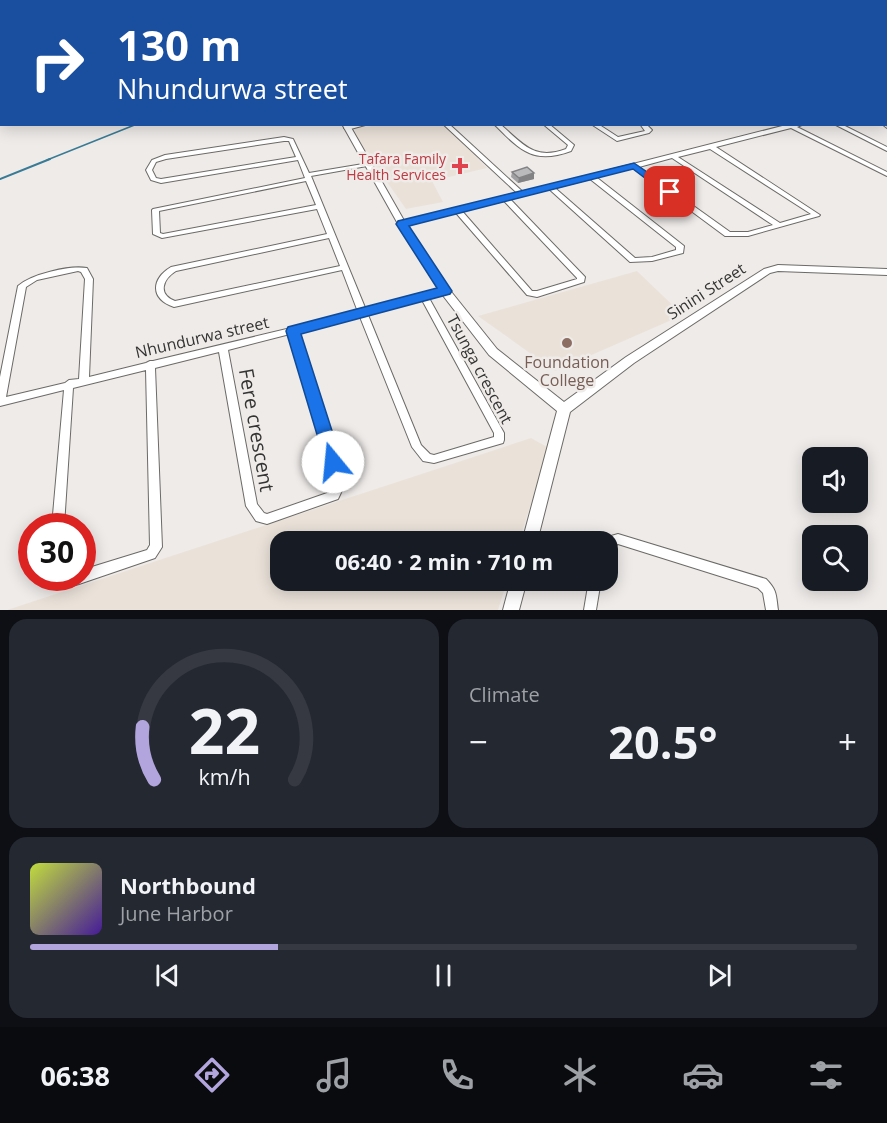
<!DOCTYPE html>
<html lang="en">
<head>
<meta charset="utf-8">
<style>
  body { margin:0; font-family:"Open Sans",sans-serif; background:#242831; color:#f1f3f6; height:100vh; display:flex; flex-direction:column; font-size:22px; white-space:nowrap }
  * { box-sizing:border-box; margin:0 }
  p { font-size:20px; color:#9ea1a6 }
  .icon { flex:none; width:33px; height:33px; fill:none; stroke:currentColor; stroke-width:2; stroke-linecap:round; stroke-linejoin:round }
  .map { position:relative; height:610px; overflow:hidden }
  .details { display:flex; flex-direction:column; gap:9px; padding:9px; background:#0d0f14; flex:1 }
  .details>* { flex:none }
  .top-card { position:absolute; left:0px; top:0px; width:888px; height:126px; box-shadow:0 3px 15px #0003; background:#1a4fa0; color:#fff; overflow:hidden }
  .tools { position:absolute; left:802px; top:447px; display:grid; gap:12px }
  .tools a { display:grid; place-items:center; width:66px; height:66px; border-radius:12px; background:#171b24; box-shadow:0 3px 15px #0003; font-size:30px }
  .speed { position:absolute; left:18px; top:513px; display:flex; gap:12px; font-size:30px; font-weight:700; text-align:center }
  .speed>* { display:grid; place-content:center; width:78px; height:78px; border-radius:50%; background:#171b24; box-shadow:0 3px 15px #0003; line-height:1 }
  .speed .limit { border:9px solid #d22; background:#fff; color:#111 }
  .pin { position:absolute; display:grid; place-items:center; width:51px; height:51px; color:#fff; margin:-26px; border-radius:12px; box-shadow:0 3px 9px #0006 }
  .me { position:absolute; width:66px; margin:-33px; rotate:343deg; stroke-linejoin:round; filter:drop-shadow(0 0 4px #0008) }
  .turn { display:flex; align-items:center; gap:21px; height:126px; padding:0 18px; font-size:27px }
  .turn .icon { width:78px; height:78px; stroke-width:2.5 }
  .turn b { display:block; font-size:42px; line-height:51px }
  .big { font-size:45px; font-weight:700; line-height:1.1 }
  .details .card { flex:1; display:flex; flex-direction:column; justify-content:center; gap:9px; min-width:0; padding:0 21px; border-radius:18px; background:#242831 }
  .details .dial { align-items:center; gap:0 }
  .dial svg { height:156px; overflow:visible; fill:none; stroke:#363941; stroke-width:7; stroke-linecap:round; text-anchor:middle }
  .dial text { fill:#f1f3f6; stroke:none }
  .song { display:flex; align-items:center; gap:18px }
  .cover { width:72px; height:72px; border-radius:9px; background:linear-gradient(135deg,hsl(70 70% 55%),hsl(260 70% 35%)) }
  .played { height:6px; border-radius:3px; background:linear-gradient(90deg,#b2a5dd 30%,#363941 30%) }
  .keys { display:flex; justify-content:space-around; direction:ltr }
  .heat { display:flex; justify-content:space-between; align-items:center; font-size:33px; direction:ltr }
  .details .tiles { flex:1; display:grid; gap:9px; grid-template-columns:1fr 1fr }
  .card:last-child { grid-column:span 2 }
  .trip { position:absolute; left:270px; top:531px; width:348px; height:60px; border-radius:18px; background:#171b24; box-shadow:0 3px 15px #0003; font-weight:700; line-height:60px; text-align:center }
  .dock { display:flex; height:96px; justify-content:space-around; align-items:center; background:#090b0e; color:#9ea1a6 }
  .dock .icon { width:42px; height:42px }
  .dock .on { color:#b2a5dd }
  .dock b { font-size:27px; color:#f1f3f6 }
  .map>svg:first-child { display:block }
  .built { fill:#eae2d9 }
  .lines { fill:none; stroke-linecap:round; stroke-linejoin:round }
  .stream-far1 { stroke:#397b95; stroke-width:1.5 }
  .stream { stroke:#397b95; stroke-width:2 }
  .minor-casing { stroke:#6c6a67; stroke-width:2 }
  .tertiary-casing { stroke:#6c6a67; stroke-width:2 }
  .minor { fill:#fff; fill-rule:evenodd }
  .tertiary { fill:#fff; fill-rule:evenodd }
  .wall { fill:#a0a0a3 }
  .shaded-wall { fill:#828284 }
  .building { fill:#bababd; stroke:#828284; stroke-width:1.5 }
  .route { fill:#1a73e8; stroke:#114b97; stroke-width:1.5 }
  .health-dot { fill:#e0444e; stroke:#eeebe9; stroke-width:2 }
  .education-dot { fill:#8d6e63; stroke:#eeebe9; stroke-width:2 }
  .labels { text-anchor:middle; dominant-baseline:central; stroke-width:5; stroke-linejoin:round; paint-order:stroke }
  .far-health-label { font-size:14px; fill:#be3a42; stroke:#eeebe9; text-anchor:end }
  .street-label { font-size:16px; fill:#353433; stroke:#eeebe9 }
  .education-label { font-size:16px; fill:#785e54; stroke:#eeebe9 }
  .near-street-label { font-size:20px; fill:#353433; stroke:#eeebe9 }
</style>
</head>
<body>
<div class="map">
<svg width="887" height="610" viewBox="0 0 887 610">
  <rect width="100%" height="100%" fill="#eeebe9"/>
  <g class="built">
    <path d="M377 125H445L487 168 432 181 443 202 406 209 361 145 354 129Z"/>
    <path d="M637 271 683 315 555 371 478 316Z"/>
    <path d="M531 438 549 448 519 541 280 542V580L507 581 498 610H7Z"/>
  </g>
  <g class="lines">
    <path class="stream-far1" d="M47 160 137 124"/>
    <path class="stream" d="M0 179 50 159"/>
    <g class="minor-casing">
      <g id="minor">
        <rect x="22" y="0" width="4" height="2"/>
        <rect x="56" y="0" width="4" height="2"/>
        <path d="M107 0H117L115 1Z"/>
        <path d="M184 0 202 2H189Z"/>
        <path d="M225 0H229L228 2H224Z"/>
        <rect x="0" y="6" width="2" height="2"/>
        <rect x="0" y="15" width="2" height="3"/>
        <rect x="886" y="54" width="1" height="2"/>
        <rect x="0" y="62" width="2" height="2"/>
        <rect x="886" y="90" width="1" height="4"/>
        <path d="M887 101V105H886V102Z"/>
        <rect x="0" y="106" width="2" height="4"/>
        <path d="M886 123 887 128 882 124H886Z"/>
        <path d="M356 124H369L347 130 344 128Z"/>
        <path d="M443 124H449L523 192 790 124H804L797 127 887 172V176L791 128 716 147 820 215 819 216 748 236H725L633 168 596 177 684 246 683 253 652 261 630 262 549 189 510 199 585 277 584 282 537 297 527 295 456 213 402 226 398 224 400 223 517 193ZM710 149 811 214 780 223 678 157ZM672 158 773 225 748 232H730L639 167ZM590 179 676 247V250L652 257 635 258 555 188ZM504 201 577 278V279L537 291H532L462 211Z"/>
        <path d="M494 124H500C523 144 534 161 566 149L568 145 543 124H549L574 145 571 151C533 165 520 150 494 124Z"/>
        <path d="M591 124H598L618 137 645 131 640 124H646L652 130 649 133 617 141Z"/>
        <path d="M834 124H841L887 147V151Z"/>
        <path d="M284 137 293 139 309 173 369 163V165L367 166 311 176 366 310 445 288 448 289 449 291 448 293 429 298 504 433V440L503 443 434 463 423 461 412 447 360 317 298 332 345 484 338 499 267 524 256 521 246 506 219 352 155 368 162 547 155 558 79 584 72 586 57 582 55 578H82V570L147 550 150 545 146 370 73 388 64 526H52L64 390 0 406V377L18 286C31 274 70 265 87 268L93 279 89 377 146 363 150 361H153L358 312 342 270 174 307C150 299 151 279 171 267L327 234 317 209 162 238 153 234 152 210 153 209 305 178 298 160 161 183 151 180 146 170 152 160 165 155ZM284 141H289L296 157 161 179 156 178 152 170 156 162 166 159ZM306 181 316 205 163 234 160 233 159 211ZM329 238 340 266 175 301C157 294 163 279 176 271ZM78 271 81 272 85 279 79 379 69 380 65 383 6 397 26 287 37 280ZM422 300 494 433V437L434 455 430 454 421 445 368 315ZM290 334 334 484 330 492 267 514 264 513 257 504 228 350Z"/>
        <path d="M618 534 766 579C777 590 776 595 778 610H766L763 593 758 588 618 544 608 548V542H602L604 538Z"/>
        <path d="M589 580H601L596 610H584Z"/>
      </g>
    </g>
    <g class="tertiary-casing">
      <g id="tertiary">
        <rect x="73" y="0" width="4" height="2"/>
        <path d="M342 124H349L406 224 449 289 497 349 564 402 626 357 764 269 778 265 887 269V275L778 271 770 273 634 363 570 412 537 542H522L557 411 489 355 441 293 398 224Z"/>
        <path d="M511 580H527L519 610H503Z"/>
      </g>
    </g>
    <use href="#minor" class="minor"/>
    <use href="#tertiary" class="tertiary"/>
  </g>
  <path class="wall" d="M512 172 534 179 518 183 511 177Z"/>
  <path class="shaded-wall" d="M534 173V179L518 183 519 178Z"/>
  <path class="building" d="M527 167 534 173 519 178 512 172Z"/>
  <path class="route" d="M634 163 673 190V194H666L633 169 409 226 452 291 450 294 301 334 342 462 339 468 333 470 327 468 286 331 288 327 437 288 396 224 398 221Z"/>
  <path class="health-dot" d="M457 157h6v6h6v6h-6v6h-6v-6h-6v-6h6z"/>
  <circle class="education-dot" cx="567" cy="343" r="6"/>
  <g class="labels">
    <g class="far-health-label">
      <text x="446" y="158">Tafara Family<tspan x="446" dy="16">Health Services</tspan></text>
    </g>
    <g class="street-label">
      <text transform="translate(706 291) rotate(-33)">Sinini Street</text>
      <text transform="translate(202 337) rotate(-13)">Nhundurwa street</text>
      <text transform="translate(480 369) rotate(62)">Tsunga crescent</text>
    </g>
    <g class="education-label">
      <text x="567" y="362">Foundation<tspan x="567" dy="18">College</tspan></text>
    </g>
    <g class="near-street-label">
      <text transform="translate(257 430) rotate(80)">Fere crescent</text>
    </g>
  </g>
</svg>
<div class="tools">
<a><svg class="icon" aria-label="sound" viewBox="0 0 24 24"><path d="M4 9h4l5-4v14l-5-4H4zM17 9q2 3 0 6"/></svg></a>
<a><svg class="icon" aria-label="search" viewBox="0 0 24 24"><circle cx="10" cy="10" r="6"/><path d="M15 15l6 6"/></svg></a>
</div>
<div class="speed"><div class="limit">30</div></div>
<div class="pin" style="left:670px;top:192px;background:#d93025"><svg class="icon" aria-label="arrive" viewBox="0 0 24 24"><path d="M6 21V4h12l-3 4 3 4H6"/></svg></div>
<svg class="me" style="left:333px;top:462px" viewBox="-20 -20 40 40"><circle r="19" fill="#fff"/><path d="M0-13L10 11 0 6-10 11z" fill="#1a73e8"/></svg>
<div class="trip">06:40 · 2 min · 710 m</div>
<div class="top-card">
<div class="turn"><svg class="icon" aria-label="right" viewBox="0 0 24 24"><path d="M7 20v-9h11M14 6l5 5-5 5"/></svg><div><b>130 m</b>Nhundurwa street</div></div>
</div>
</div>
<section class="details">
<div class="tiles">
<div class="card dial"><svg viewBox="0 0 100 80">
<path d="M14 69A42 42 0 1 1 86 69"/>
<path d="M14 69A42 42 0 0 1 8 42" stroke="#b2a5dd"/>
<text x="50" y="56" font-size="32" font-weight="700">22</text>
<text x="50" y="72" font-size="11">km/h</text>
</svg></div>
<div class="card"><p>Climate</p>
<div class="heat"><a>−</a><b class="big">20.5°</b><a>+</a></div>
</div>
<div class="card">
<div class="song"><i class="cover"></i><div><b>Northbound</b><p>June Harbor</p></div></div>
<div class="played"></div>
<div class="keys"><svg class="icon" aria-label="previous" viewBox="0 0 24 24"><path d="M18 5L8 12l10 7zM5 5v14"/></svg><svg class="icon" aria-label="pause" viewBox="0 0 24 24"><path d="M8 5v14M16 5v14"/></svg><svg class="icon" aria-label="next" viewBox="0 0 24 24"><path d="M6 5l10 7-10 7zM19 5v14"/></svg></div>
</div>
</div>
</section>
<nav class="dock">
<b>06:38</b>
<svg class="icon on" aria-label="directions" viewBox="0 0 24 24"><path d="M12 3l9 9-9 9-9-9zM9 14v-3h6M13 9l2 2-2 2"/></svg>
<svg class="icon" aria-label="music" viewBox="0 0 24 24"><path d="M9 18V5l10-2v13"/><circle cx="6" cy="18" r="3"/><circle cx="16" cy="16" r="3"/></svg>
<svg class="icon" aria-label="phone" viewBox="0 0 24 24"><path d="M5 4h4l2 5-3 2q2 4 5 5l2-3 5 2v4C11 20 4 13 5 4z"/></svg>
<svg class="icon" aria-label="climate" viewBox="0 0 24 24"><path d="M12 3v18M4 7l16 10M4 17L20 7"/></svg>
<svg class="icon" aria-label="car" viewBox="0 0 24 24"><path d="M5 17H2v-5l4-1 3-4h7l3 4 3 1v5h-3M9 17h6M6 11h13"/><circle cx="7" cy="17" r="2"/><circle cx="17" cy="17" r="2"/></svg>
<svg class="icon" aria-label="filters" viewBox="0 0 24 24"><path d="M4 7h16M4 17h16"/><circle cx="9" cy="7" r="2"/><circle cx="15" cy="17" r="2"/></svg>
</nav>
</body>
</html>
